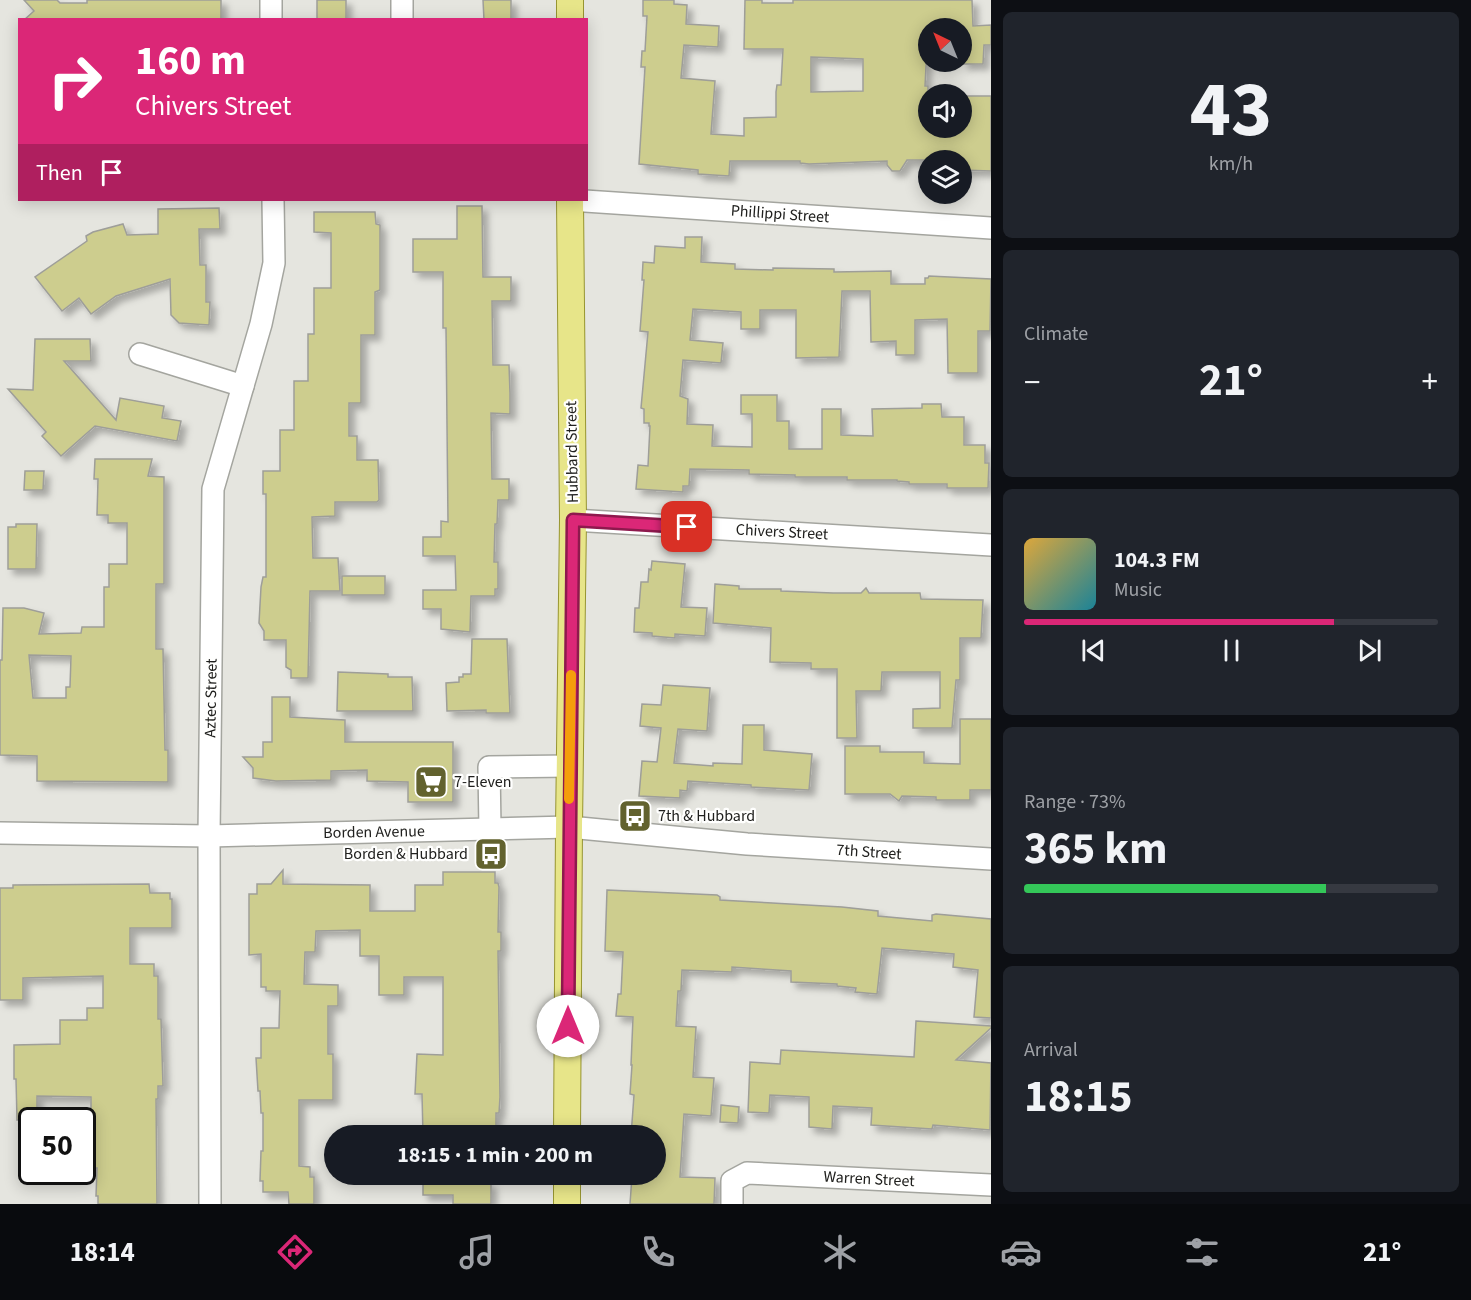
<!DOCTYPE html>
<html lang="en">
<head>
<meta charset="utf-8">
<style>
  body { margin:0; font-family:"Source Sans 3",sans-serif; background:#20242c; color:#f1f3f6; height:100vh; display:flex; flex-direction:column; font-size:22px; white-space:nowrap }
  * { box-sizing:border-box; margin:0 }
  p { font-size:20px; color:#9ea1a6 }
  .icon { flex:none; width:33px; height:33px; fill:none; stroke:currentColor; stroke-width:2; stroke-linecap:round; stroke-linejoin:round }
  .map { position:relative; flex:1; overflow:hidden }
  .details { display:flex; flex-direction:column; gap:12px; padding:12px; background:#0d0f14; width:480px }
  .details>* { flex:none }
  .top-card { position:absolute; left:18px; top:18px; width:570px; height:183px; border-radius:0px; box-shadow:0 3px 15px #0003; background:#db2777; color:#fff; overflow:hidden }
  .needle { width:39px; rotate:317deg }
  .tools { position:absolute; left:918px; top:18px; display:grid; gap:12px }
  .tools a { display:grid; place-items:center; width:54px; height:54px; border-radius:50%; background:#171b24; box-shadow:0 3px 15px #0003; font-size:30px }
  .speed { position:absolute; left:18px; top:1107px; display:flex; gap:12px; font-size:30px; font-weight:700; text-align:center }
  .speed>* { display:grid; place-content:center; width:78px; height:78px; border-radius:50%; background:#171b24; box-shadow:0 3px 15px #0003; line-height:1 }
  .speed .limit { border:3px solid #111; border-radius:9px; background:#fff; color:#111 }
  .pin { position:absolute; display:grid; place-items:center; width:51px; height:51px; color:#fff; margin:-26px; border-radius:12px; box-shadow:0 3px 9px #0006 }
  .me { position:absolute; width:66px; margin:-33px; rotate:0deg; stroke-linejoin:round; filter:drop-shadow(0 0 4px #0008) }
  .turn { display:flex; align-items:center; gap:21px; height:126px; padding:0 18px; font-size:27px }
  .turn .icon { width:78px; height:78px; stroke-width:2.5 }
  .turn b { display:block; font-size:42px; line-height:51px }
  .then { display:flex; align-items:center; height:57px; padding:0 18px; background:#0003; gap:12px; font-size:22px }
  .big { font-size:45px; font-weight:700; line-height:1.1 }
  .details .widget { flex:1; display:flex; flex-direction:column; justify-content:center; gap:9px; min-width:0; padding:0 21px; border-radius:9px; background:#20242c }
  .details .dial { align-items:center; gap:0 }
  .dial b { font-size:78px; line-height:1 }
  .song { display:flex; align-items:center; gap:18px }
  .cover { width:72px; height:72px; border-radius:9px; background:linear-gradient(135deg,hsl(40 70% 55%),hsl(190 70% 35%)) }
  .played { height:6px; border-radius:3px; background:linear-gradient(90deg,#db2777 75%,#363941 75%) }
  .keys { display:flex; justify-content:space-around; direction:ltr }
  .heat { display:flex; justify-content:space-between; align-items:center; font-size:33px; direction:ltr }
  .charge { height:9px; border-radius:4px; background:linear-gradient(90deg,#34c759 73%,#363941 0) }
  .trip { position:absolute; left:324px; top:1125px; width:342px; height:60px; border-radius:30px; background:#171b24; box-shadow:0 3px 15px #0003; font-weight:700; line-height:60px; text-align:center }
  .tab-bar { display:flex; height:96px; justify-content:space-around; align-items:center; background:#090b0e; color:#9ea1a6 }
  .tab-bar .icon { width:42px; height:42px }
  .tab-bar .on { color:#db2777 }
  .tab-bar b { font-size:27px; color:#f1f3f6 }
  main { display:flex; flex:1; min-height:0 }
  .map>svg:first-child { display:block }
  .building { fill:#cdcd8e; stroke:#9e9e99; stroke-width:1.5; fill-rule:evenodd; filter:url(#shadow) }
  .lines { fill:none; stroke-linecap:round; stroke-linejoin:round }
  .minor-casing { stroke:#a4a59f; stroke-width:24 }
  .major-casing { stroke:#979531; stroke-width:28 }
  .minor { stroke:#fff; stroke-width:21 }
  .major { stroke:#e7e589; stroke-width:26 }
  .route-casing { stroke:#8e194d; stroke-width:15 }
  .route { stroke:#db2777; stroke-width:10 }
  .slow { stroke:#f59e0b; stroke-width:10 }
  .labels { text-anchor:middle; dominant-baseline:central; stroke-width:4.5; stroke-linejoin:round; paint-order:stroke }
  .street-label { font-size:16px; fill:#20201e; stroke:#fffffe }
  .poi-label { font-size:16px; fill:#20201e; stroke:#fffffe; text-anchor:start }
</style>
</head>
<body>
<main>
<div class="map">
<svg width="991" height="1204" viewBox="0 0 991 1204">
  <defs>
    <filter id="shadow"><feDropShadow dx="5.5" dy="5.5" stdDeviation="3" flood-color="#0004"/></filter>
  </defs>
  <rect width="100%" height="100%" fill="#e5e5df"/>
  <g class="building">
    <path d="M24 0H57L60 3H87V0H221V20H24L34 11Z"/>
    <path d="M317 0H346V20L317 19Z"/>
    <path d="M483 0H511V20H484Z"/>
    <path d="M643 0H674V4L687 5 686 24 719 26 718 47 684 45 681 78 715 81 711 134 744 136V118L776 117V92L777 85H781L783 49H744L745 0H762V3H793V0H972L973 26 991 25V45H984L983 64H963V28H928L925 86H928V128H962V96H991V171L962 170V160H907L900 171H892L887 165V161L809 164 800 163V161H730L729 176 698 174V170L639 164 645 67H641L642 51H645L647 16H643ZM811 57 863 59V91L811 92Z"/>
    <path d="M457 206H482L483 277H511V301H492L493 365H509L510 393V414L491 413 492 479H509V500H498L497 524H495L494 562H498V589H495V596H471L470 632 441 629V609H423V590H456L455 556H423V537H441V521L448 522 446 328H443V272H413V239H457Z"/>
    <path d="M219 208 220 229H199L200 265H206V302H210L209 325 179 323 171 315 170 279 116 296 91 314 79 298 62 311 35 277 87 241 86 236 93 232 123 224 127 235 158 234V209Z"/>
    <path d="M314 212H375L376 224 380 225V290L375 292V335H361V403H349V436H357V460H378L379 500 377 502H335V516L312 517 313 558H338L340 591H310L308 678H291V670L286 667V640H264V631L259 623 261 587 263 577H266V494H263V471H280V430H294V381H308V334H314V288H331V233L314 232Z"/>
    <path d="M685 237H702L701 262 735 264V269L773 270V268L834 269V272L891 271V284H925V278H928L929 276 991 279 990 331H978V373H948L947 319 915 320V355H896V341L871 342 870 291H842L839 357 796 358V310H760V329H741V312L693 309 690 340 723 343 721 363 683 360 680 396 688 399 687 424 713 425 712 446 752 447V414H741V395H777V421H789V449H822V409H841V435L873 436 872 409 922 408V404H941L942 417H964V445H985V463H989L988 488H947V484H909V482L897 481V480H847V477H795V475L749 474V470L690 469 689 486H683V492L636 489 638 465 648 466 650 426H649V423H644V409L641 408 648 332 640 331 644 280H642L643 262 654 263 655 246 685 248Z"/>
    <path d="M35 339H90L91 361H64L116 420 120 398 164 406 162 418 181 421 177 441 95 426 61 456 42 436 46 432 8 389 33 390Z"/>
    <path d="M95 459H152L148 476 164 477V584H156V649H163L165 750H168V782L37 781V756L0 755V660H2L3 608H24L44 613 39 634 81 633 82 627H104V587H109V564H127V523H108V515H97L98 479H94ZM29 655 71 656 70 687H66V698H33Z"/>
    <path d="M25 471H44L43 490H24Z"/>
    <path d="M16 524H37L36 569H8V527H16Z"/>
    <path d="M652 561 685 564 681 607 707 608 705 636 675 634V638L652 636V633L634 632 635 608H639L641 582H648L649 569 651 570Z"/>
    <rect x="342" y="576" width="43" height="19"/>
    <path d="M715 584 739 586V589H781V591L833 593H861L866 588 869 593H920L921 599 983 600 981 638H960V680H956L952 728H913V709L940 708V672H882L881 691H856L857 738H837V669H811V663L770 662 771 628 713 623Z"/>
    <path d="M472 639H507L510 713H486V710L447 711 446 683 459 682V677H463V674H471Z"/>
    <path d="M338 672 388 674V677H412L413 711H337Z"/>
    <path d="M663 685 710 688 707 731 678 729 674 763 713 766V763L742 764 743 725H764V750L812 754 809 790 751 787V785L688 781 687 791 680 790V798L639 796 642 761 657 762 661 728 640 726 642 704 661 705Z"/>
    <path d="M272 697H290V717L345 720V742H453V802H408V782L367 781V770L331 771V780L276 781 253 778V768L243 757H263V742H272Z"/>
    <path d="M960 719H991V790H970V800H936V797L902 796 899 801 890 794H845V746H880V752H924V763L960 764Z"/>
    <path d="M283 870V884L370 885V911H415V885H443V872H495V883H498L499 887 498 932H501V951H498L500 1097 499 1113H496V1136H423L422 1094H415L417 1054 443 1055V977H404V995H379V956H360V930L316 931 315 952H305L304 984 338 985V1006H328V1054H333V1100H299V1166L310 1167V1177H314V1204H289L288 1192H263V1181H260L261 1151H263V1113H261L260 1091H258L256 1058H261V1028H279L280 991H266V987H261V954L249 955V894H257V884H271Z"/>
    <path d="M149 884 150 893H170V899H172V928H130V964H154V976H158V1019H161L163 1086H158V1099H156L157 1204H98V1196H96L97 1168H82V1133H91V1097L37 1096V1120H17L16 1079H14V1045L60 1044V1020H87V1008H103V976L23 978V1000H0V888H13V885Z"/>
    <path d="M607 890 717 895 720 897V900L842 907 878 911V916L932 921V915L936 914 991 919V1018L974 1017 978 970 953 967 954 954 882 948 877 994 855 992 856 988 837 986V984L791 982V971L732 967V972L682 970 681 991H678L676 1026 696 1027 693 1077 714 1078 711 1116 684 1114 680 1177 715 1178 714 1204H630L632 1176 656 1177V1136H631L634 1095 630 1094 632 1065H631L633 1017 616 1016 618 994H621L623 952 605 951Z"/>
    <path d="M916 1021 991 1026V1028L956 1060 991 1063 990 1130 933 1125 932 1129 871 1125 872 1108 833 1106 832 1129 809 1127V1097L770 1095 769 1113 748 1112 750 1062 780 1064 781 1050 914 1057Z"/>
    <path d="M721 1105 739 1107 738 1123 720 1122Z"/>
    <path d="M423 1174H484V1183H491V1204H453V1195H423Z"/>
  </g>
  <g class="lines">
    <g class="minor-casing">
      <g id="minor">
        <path d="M271 0V20"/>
        <path d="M402 20V0"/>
        <path d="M570 200 991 228"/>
        <path d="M140 354 243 386"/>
        <path d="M573 520 991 545"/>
        <path d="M490 829 489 767 570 766"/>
        <path d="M0 833 209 836 569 827 747 844 991 859"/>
        <path d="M210 1204 209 836 213 489 261 324 274 263 273 200"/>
        <path d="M732 1204V1181L747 1173 991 1185"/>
      </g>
    </g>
    <g class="major-casing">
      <g id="major">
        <path d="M570 20V0"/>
        <path d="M567 1136 569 827 573 520 570 200"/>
        <path d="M567 1204V1174"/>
      </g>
    </g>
    <use href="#minor" class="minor"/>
    <use href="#major" class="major"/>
  </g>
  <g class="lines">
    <g class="route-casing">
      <path id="route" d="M568 1026 573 520 687 527"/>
    </g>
    <use href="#route" class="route"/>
    <path class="slow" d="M569 799 571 675"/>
  </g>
  <defs>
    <g id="supermarket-square" transform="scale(1.725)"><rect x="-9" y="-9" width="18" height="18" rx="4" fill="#62622e" stroke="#fffffe"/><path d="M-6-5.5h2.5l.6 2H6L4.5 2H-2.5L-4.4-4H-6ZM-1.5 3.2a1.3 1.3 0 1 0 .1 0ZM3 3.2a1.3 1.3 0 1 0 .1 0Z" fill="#fff"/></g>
    <g id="bus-square" transform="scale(1.725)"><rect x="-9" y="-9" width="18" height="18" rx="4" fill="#62622e" stroke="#fffffe"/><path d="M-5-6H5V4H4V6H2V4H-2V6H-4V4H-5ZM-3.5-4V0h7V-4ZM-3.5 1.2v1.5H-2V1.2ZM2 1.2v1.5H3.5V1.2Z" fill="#fff"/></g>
  </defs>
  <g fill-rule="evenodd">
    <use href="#supermarket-square" x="431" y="782"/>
    <use href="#bus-square" x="635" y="816"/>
    <use href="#bus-square" x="491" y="854"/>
  </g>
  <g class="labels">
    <g class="street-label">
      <text transform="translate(780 214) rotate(4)">Phillippi Street</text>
      <text transform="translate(572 452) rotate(-91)">Hubbard Street</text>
      <text transform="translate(782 532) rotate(3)">Chivers Street</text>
      <text transform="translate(211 698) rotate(-89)">Aztec Street</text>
      <text transform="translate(374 832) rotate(-1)">Borden Avenue</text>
      <text transform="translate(869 852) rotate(4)">7th Street</text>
      <text transform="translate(869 1179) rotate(3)">Warren Street</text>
    </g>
    <g class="poi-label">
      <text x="454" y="782">7-Eleven</text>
      <text x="658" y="816">7th &amp; Hubbard</text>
      <text x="468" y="854" text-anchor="end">Borden &amp; Hubbard</text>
    </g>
  </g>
</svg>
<div class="tools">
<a><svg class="needle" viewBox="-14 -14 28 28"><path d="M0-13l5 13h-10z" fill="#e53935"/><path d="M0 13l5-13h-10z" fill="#9ea1a6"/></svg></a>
<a><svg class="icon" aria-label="sound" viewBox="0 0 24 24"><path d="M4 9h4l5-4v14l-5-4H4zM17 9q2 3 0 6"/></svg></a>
<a><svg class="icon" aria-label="layers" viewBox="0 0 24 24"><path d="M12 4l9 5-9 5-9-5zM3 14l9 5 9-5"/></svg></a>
</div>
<div class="speed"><div class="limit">50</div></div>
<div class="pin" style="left:687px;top:527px;background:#d93025"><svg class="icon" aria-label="arrive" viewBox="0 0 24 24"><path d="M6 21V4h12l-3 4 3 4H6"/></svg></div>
<svg class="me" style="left:568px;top:1026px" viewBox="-20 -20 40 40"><circle r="19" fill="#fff"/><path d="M0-13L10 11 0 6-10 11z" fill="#db2777"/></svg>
<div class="trip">18:15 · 1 min · 200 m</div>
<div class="top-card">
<div class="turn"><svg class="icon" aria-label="right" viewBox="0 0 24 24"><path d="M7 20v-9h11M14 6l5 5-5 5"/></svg><div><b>160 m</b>Chivers Street</div></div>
<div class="then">Then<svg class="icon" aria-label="arrive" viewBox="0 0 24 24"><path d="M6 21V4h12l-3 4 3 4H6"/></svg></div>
</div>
</div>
<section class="details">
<div class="widget dial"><b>43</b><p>km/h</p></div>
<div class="widget"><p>Climate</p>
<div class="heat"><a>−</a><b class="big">21°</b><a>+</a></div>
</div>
<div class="widget">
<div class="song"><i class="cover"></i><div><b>104.3 FM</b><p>Music</p></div></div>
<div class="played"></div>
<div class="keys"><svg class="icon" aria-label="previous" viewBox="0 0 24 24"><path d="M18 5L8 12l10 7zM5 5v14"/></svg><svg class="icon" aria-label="pause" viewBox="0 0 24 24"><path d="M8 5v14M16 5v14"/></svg><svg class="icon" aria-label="next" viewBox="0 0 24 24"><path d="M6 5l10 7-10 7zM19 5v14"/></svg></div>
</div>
<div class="widget"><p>Range · 73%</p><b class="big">365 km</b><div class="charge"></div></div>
<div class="widget"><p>Arrival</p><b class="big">18:15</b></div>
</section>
</main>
<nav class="tab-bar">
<b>18:14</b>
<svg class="icon on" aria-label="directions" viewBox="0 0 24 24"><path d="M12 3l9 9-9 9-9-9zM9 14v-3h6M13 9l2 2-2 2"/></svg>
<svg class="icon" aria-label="music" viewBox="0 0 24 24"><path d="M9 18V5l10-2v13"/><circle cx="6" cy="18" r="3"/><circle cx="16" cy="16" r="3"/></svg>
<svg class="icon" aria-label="phone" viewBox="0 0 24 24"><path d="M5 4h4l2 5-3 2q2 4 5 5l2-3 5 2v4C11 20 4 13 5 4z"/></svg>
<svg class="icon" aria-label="climate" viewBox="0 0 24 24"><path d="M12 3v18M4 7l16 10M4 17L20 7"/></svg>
<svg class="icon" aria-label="car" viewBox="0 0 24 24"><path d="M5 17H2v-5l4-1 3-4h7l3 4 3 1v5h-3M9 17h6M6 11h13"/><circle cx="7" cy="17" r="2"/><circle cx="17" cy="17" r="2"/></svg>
<svg class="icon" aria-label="filters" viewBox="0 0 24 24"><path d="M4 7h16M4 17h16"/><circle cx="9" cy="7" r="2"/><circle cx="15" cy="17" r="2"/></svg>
<b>21°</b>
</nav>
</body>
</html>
